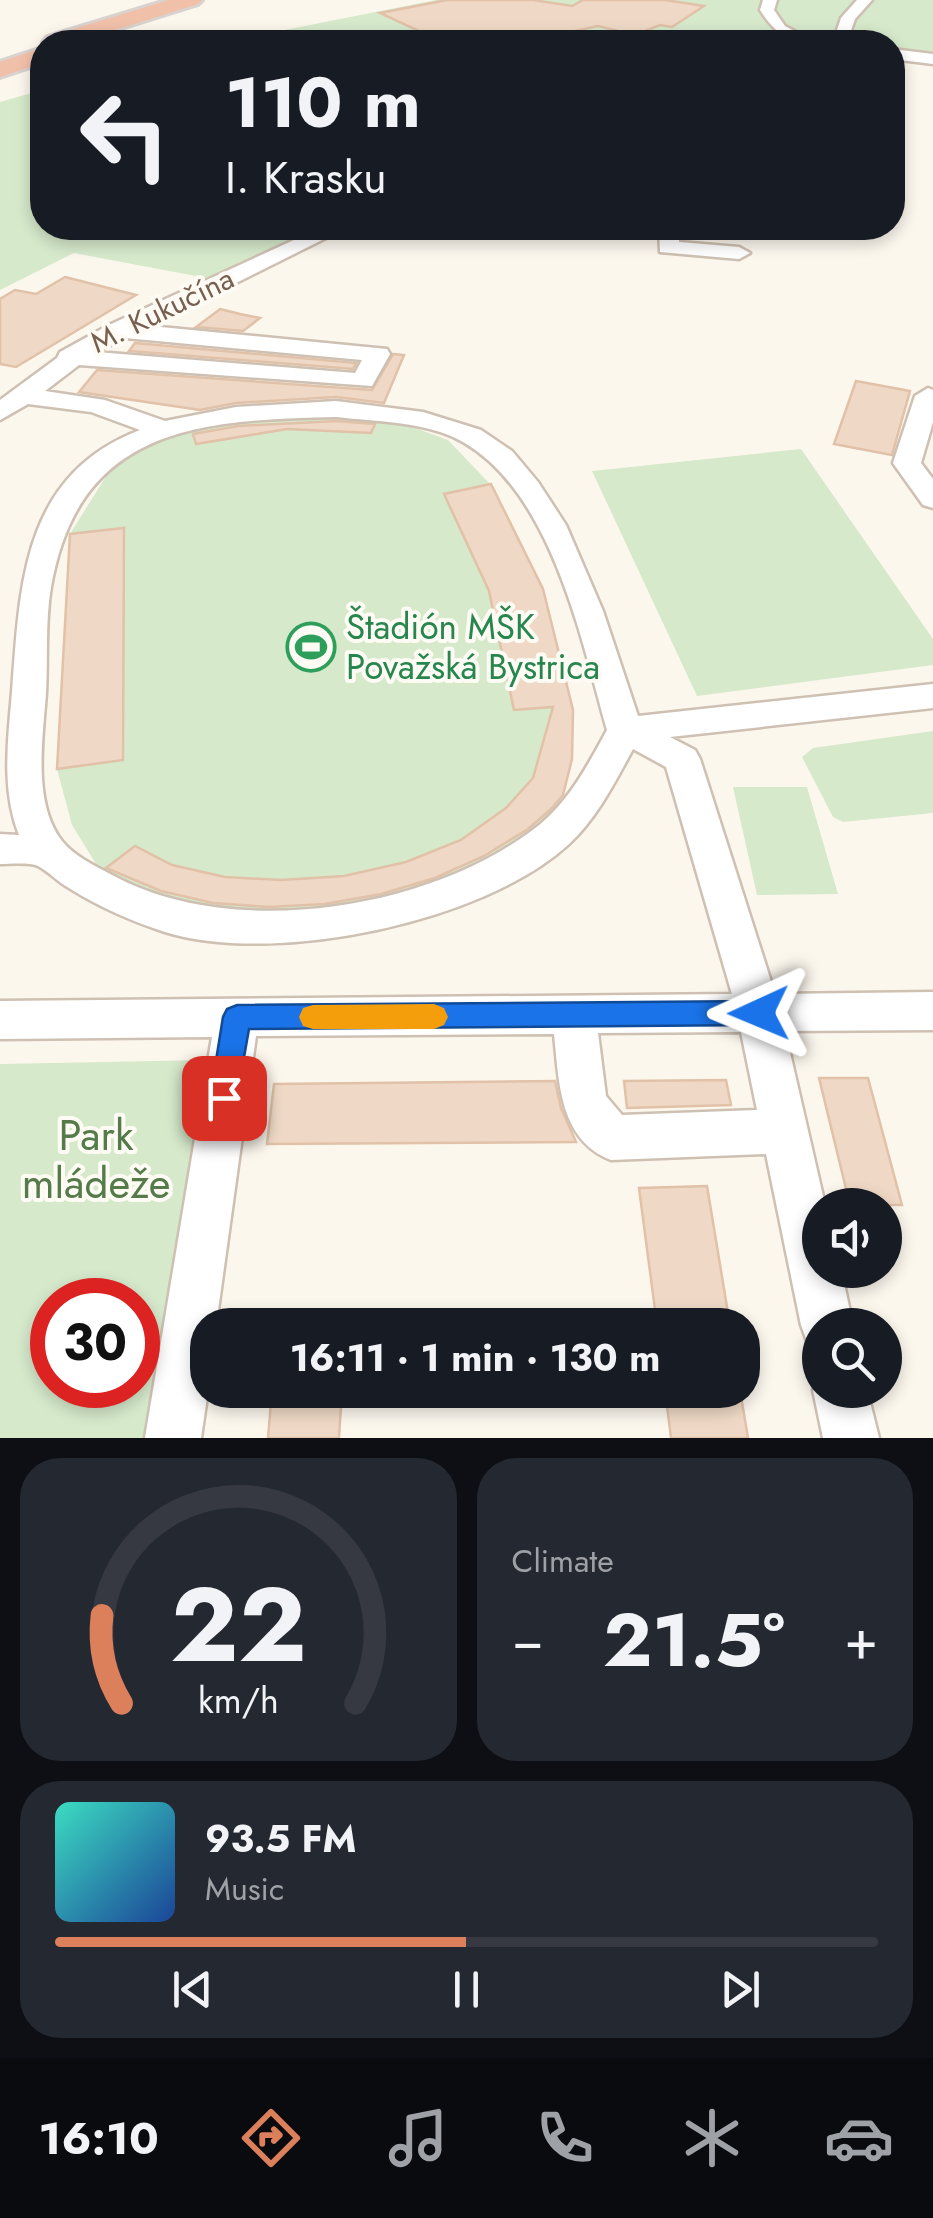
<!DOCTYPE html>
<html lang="en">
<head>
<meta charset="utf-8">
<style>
  body { margin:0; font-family:Jost,sans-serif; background:#242831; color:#f1f3f6; height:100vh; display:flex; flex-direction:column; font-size:38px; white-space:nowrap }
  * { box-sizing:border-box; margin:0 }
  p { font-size:32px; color:#9ea1a6 }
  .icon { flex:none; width:55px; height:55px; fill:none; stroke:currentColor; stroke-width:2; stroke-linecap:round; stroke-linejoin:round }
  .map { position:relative; height:1438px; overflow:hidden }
  .panel { display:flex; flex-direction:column; gap:20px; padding:20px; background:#0d0f14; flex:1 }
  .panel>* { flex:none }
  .banner { position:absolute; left:30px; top:30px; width:875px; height:210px; border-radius:40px; box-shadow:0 5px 15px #0003; background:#171b24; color:#f1f3f6; overflow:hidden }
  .controls { position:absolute; left:802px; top:1188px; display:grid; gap:20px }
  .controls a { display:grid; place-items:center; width:100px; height:100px; border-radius:50%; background:#171b24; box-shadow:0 5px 15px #0003; font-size:50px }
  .speed { position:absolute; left:30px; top:1278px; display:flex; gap:20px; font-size:50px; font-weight:700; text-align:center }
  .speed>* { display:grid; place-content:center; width:130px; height:130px; border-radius:50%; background:#171b24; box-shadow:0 5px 15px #0003; line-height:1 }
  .speed .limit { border:15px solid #d22; background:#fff; color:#111 }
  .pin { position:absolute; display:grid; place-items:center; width:85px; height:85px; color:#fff; margin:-42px; border-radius:20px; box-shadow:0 5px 15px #0006 }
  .me { position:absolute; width:110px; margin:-55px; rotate:269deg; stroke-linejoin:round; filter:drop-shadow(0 0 8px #0008) }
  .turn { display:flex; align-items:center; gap:35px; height:210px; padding:0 30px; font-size:45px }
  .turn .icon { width:130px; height:130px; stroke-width:2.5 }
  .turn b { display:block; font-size:70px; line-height:85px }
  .big { font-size:75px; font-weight:700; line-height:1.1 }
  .panel .card { flex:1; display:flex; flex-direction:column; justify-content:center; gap:15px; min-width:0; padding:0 35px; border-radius:40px; background:#242831 }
  .panel .dial { align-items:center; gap:0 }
  .dial svg { height:260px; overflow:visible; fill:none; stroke:#363941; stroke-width:7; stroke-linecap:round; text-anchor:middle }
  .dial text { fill:#f1f3f6; stroke:none }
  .song { display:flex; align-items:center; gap:30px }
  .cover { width:120px; height:120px; border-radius:15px; background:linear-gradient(135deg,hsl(170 70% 55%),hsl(220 70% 35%)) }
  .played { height:10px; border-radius:5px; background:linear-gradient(90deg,#dc805c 50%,#363941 50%) }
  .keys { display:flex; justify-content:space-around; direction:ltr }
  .heat { display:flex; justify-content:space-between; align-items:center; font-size:55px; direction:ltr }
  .panel .tiles { flex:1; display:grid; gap:20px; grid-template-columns:1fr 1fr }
  .card:last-child { grid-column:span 2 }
  .trip { position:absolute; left:190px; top:1308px; width:570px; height:100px; border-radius:40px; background:#171b24; box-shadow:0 5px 15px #0003; font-weight:700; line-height:100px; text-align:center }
  .dock { display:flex; height:160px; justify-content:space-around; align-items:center; background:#090b0e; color:#9ea1a6 }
  .dock .icon { width:70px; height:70px }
  .dock .selected { color:#dc805c }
  .dock b { font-size:45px; color:#f1f3f6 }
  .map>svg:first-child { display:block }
  .green { fill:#d6e9cb; fill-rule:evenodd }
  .building { fill:#efd9c6; stroke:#e1c1a8; stroke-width:2.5 }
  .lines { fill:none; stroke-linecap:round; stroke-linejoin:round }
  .minor-casing { stroke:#cec0b2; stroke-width:5 }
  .highway-casing { stroke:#d9d2ce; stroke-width:6 }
  .minor { fill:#fff; fill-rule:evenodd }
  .highway { fill:#f1c0a9; fill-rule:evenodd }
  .route { fill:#1a73e8; stroke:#114b97; stroke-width:2.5 }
  .slow { fill:#f59e0b }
  .labels { text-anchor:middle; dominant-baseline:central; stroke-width:8; stroke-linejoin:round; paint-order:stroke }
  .far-street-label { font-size:30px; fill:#776050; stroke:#fefbf4 }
  .leisure-label { font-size:35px; fill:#27864d; stroke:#fefbf4; text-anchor:start }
  .near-park-label { font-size:42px; fill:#547b49; stroke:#fefbf4 }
</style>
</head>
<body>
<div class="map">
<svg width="933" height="1438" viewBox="0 0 933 1438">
  <rect width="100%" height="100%" fill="#fcf7ed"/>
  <g class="green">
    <path d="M436 0H933V55L893 49 892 42H167L231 30 249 37Z"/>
    <path d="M42 90V228H252L297 237 206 278 74 253 0 290V102Z"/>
    <path d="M312 413 399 422 448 440 492 486 543 589 571 705 572 759 565 787 547 818 502 855 432 887 318 914 188 910 101 872 72 825 57 769 70 534 113 465 150 444 216 424Z"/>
    <path d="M801 449 933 639V665L697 696 592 471Z"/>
    <path d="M933 731V813L843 822 833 817 802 757 813 748Z"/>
    <path d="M733 787H807L838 894 757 895Z"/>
    <path d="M207 1060 150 1438H0V1064ZM52 1300H138V1385H52Z"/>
  </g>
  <g class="building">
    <path d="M447 0H533L572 6 583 0H665L704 6 672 27 660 25 635 35 598 26 529 41 511 34 485 39 472 33 436 39 380 13Z"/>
    <path d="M65 277 136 295 16 367 0 364V299L15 290 36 294Z"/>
    <path d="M220 309 240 314 260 318 243 331 196 327Z"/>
    <path d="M135 343 356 363 353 369 129 351Z"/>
    <path d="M393 354 404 355 384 403 336 397 236 403 200 410 79 392 97 370 372 390Z"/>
    <path d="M856 381 910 391 892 455 834 444Z"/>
    <path d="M336 421 375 424 371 433 287 429 196 444 193 434 238 426Z"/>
    <path d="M491 484 543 589 573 710 572 759 563 795 552 808 528 829 484 856 435 878 381 894 325 904 268 907 213 903 161 891 106 868 135 846 172 865 225 877 281 880 344 876 406 862 461 840 506 808 533 778 553 707 514 710 489 591 444 494Z"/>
    <path d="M124 528 123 760 57 769 70 534Z"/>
    <path d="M819 1078H868L902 1205H850Z"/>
    <path d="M726 1080 731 1105 627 1108 624 1081Z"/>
    <path d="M555 1081 561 1108 576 1142 267 1144 274 1084Z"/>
    <path d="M707 1186 730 1325H657L639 1188Z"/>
    <path d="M272 1390H342L339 1438H268Z"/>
    <path d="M665 1390H740L748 1438H671Z"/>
  </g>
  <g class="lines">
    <g class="minor-casing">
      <g id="minor">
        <path d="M763 0H777L774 10 785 26 815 42C787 42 775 33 760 10Z"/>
        <path d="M857 0H872L855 19 847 42H833L841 18Z"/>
        <path d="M892 49 933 54V64L892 59Z"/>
        <path d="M320 228H346L150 326 387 349 390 354 372 386 79 365 45 391 105 400 165 421 236 407 336 401 423 412 481 430 512 451 538 482 566 525 603 611 638 716 933 684V708L670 737 695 750 700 759 775 994 933 992V1030L785 1031 825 1205H820V1270H841L853 1325H820V1348L808 1344 801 1325 766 1154 611 1160C559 1140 559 1081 554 1034L256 1036 216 1325H208V1390L201 1438H145L212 1037 0 1039V1001L732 994 666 767 633 749C615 782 597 818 569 844 485 922 275 966 165 932 131 921 99 907 69 888 58 882 48 871 38 866 29 862 10 864 0 864V834L19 835C1 789 8 740 12 692 20 585 22 475 140 430L91 412 28 404 0 420V400L57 358 60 352 109 325ZM125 338 362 360 355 373 97 352ZM336 417C377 422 426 421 463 442 552 493 581 639 607 730 587 767 566 807 530 832 423 911 231 940 112 875 95 866 74 856 62 841 32 803 43 737 46 693 48 658 45 622 51 587 79 427 199 420 336 417ZM741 1032 757 1110 622 1115 606 1096 598 1033Z"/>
        <path d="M659 228H679V242L739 247 750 253 739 259 660 252Z"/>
        <path d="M772 228H815C806 238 781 238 772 228Z"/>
        <path d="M928 388 933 390V422L921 463 933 479V508L923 505 893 463 915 396Z"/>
        <path d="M820 1373V1390H867L879 1438H823L813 1390Z"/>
      </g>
    </g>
    <g class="highway-casing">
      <g id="highway">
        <path d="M169 0H202L198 4 77 42H43L47 37Z"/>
        <path d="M42 48V63L0 77V62Z"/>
      </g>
    </g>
    <use href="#minor" class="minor"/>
    <use href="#highway" class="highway"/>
  </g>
  <path class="route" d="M759 1001 769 1004 773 1013 769 1022 759 1025 249 1029 235 1108 224 1112 214 1108 210 1098 223 1017 227 1009 237 1005Z"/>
  <path class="slow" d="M434 1004 444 1008 448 1017 444 1025 434 1029H313L303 1026 299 1017 303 1008 313 1005Z"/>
  <defs>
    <g id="stadium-ring" transform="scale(2.5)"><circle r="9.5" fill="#fefbf4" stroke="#2e9e5b" stroke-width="1.5"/><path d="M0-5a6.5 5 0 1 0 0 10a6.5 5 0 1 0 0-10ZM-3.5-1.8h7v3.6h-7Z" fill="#2e9e5b"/></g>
  </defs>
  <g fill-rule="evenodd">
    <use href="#stadium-ring" x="311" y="647"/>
  </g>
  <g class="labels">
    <g class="far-street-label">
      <text transform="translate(162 310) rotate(-26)">M. Kukučína</text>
    </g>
    <g class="leisure-label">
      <text x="346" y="627">Štadión MŠK<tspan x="346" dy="40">Považská Bystrica</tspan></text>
    </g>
    <g class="near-park-label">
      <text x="96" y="1135">Park<tspan x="96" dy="48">mládeže</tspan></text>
    </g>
  </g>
</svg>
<div class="controls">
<a><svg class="icon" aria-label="sound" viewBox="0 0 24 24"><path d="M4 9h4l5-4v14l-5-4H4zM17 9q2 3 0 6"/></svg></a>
<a><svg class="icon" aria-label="search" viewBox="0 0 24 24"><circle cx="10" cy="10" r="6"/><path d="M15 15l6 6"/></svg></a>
</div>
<div class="speed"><div class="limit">30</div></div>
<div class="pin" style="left:224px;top:1098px;background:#d93025"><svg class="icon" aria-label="arrive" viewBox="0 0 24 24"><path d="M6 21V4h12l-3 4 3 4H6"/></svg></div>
<svg class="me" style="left:759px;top:1013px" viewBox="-20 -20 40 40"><path d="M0-17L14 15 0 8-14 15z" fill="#1a73e8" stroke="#fff" stroke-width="4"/></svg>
<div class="trip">16:11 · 1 min · 130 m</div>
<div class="banner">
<div class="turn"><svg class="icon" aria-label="left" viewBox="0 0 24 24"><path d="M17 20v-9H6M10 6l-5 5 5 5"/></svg><div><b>110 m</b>I. Krasku</div></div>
</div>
</div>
<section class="panel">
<div class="tiles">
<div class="card dial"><svg viewBox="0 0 100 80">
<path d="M14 69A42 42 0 1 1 86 69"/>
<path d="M14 69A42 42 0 0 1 8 42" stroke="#dc805c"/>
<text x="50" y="56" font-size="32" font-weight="700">22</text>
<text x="50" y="72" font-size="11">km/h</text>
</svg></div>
<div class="card"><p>Climate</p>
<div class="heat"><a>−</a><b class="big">21.5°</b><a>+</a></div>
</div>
<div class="card">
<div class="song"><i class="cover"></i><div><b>93.5 FM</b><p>Music</p></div></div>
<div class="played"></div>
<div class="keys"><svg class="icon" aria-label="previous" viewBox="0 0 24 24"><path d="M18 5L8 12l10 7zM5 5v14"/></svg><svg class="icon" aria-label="pause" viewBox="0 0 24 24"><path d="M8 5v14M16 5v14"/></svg><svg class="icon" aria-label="next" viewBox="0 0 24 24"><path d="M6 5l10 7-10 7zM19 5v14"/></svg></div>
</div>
</div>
</section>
<nav class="dock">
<b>16:10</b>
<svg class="icon selected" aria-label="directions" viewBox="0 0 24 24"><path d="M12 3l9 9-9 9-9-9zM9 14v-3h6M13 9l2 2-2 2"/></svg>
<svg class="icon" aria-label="music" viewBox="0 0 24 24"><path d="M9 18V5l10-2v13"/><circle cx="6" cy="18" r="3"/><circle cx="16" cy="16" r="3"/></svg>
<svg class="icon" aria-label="phone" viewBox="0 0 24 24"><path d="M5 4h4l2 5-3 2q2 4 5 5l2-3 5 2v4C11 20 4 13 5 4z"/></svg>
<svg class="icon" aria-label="climate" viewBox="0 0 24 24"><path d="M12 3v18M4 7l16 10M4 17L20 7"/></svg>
<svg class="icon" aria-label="car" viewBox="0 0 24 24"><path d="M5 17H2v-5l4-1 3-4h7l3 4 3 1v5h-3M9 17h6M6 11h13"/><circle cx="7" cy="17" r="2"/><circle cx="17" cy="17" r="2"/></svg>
</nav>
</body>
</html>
